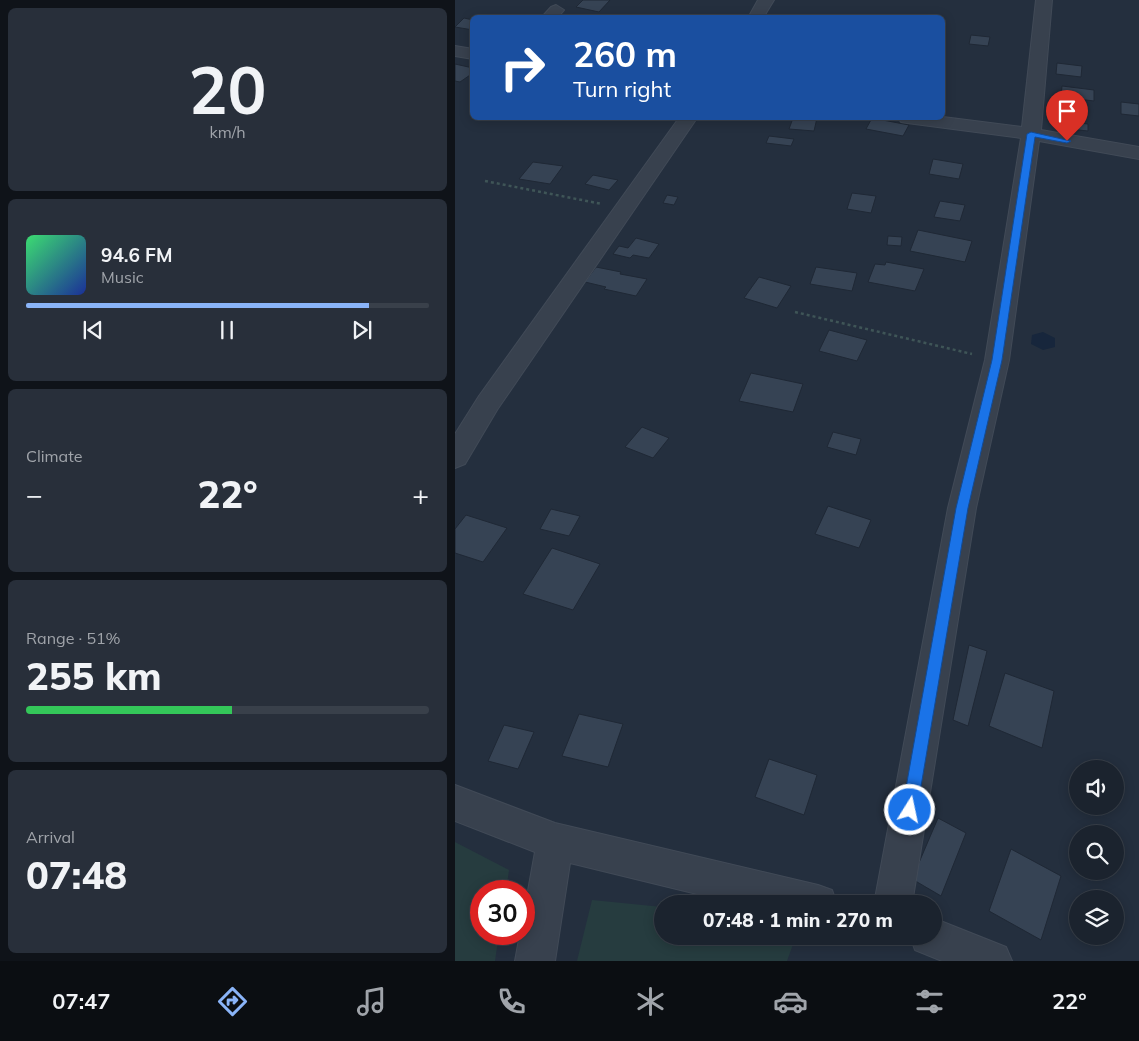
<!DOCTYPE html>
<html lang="en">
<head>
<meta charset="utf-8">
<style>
  body { margin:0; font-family:Mulish,sans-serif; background:#282f3a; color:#f1f3f6; height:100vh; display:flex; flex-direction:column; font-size:19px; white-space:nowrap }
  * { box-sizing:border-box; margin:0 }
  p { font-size:16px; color:#a0a4aa }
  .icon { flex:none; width:28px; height:28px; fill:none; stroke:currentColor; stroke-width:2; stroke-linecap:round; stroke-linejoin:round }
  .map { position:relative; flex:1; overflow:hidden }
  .sheet { display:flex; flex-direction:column; gap:8px; padding:8px; background:#0f1319; width:455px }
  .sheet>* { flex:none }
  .top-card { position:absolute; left:15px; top:15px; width:475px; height:105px; border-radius:8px; box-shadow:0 2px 12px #0003,0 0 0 1px #39404a; background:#1a4fa0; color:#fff; overflow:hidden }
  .controls { position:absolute; left:614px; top:760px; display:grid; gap:10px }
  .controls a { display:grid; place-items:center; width:55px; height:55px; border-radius:50%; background:#1b232e; box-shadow:0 2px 12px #0003,0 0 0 1px #39404a; font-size:25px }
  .speed { position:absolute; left:15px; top:880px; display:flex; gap:10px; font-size:25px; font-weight:700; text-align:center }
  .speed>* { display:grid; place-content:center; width:65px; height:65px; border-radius:50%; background:#1b232e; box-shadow:0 2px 12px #0003,0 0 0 1px #39404a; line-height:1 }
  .speed .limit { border:8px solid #d22; background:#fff; color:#111 }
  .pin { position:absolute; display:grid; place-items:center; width:42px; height:42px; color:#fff; margin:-51px -21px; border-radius:50% 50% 50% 0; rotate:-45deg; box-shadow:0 0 5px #0007 }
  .pin .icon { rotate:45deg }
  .me { position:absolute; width:55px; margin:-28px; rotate:10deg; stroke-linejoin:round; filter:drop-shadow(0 0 4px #0008) }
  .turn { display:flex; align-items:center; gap:18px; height:105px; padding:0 20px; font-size:22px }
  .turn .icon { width:65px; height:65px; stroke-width:2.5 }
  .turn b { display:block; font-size:35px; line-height:42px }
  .big { font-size:38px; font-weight:800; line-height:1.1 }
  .sheet .card { flex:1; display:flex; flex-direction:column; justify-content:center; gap:8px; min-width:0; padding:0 18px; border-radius:8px; background:#282f3a }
  .sheet .dial { align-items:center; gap:0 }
  .dial b { font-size:65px; line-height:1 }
  .song { display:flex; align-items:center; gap:15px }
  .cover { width:60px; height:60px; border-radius:8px; background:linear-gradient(135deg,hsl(140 70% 55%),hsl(230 70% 35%)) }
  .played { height:5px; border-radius:2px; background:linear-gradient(90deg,#8ab4f8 85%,#39404a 85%) }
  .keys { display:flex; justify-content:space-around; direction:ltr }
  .heat { display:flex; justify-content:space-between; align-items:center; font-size:28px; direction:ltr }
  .charge { height:8px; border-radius:4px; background:linear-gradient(90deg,#34c759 51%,#39404a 0) }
  .trip { position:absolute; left:199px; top:895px; width:288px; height:50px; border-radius:25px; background:#1b232e; box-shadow:0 2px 12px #0003,0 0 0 1px #39404a; font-weight:800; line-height:50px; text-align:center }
  .tab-bar { display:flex; height:80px; justify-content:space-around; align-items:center; background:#0b0e12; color:#a0a4aa }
  .tab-bar .icon { width:35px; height:35px }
  .tab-bar .selected { color:#8ab4f8 }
  .tab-bar b { font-size:22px; color:#f1f3f6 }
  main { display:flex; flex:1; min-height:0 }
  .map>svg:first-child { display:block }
  .green { fill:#263c3f }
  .water { fill:#17263c }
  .building { fill:#364354; stroke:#1f2835 }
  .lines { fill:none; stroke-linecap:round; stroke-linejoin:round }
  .minor-casing { stroke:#414a57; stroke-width:2 }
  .path { stroke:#3f5557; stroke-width:2.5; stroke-dasharray:3 3; stroke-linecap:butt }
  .minor { fill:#38414e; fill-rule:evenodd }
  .route { fill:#1a73e8; stroke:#114b97 }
</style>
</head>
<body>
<main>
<section class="sheet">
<div class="card dial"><b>20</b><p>km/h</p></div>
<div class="card">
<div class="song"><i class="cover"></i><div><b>94.6 FM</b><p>Music</p></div></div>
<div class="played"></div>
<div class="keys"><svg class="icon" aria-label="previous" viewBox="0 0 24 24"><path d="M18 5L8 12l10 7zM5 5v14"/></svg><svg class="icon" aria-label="pause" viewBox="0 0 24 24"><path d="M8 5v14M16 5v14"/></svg><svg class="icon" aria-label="next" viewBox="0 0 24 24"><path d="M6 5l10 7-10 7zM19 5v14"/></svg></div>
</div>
<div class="card"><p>Climate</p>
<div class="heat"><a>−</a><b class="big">22°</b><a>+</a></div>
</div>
<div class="card"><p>Range · 51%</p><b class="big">255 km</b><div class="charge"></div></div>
<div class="card"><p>Arrival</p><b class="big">07:48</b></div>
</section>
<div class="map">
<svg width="684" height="961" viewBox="0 0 684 961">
  <rect width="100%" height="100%" fill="#242f3e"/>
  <g class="green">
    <path d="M0 842 54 870 51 891H26V934H44L40 961H0Z"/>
    <path d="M137 900 207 907 208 936H341L332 961H122Z"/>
  </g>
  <path class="water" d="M588 332 600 338V347L588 350 576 344 577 335Z"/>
  <g class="building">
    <path d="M128 0H155L144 12 121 7Z"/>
    <path d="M9 18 18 20V30L0 27Z"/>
    <path d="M516 35 535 37 533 46 514 44Z"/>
    <path d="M602 63 627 66 626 77 601 74Z"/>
    <path d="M0 64 18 68V73L5 82 0 81Z"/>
    <path d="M607 86 639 90V101L606 97Z"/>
    <path d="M666 102 684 104V116L666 114Z"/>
    <path d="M338 118H362L359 131 334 129Z"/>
    <path d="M417 118 454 125 448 136 411 129Z"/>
    <path d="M606 121 633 124V131L605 128Z"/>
    <path d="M314 136 339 139 336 146 311 143Z"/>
    <path d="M478 159 508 164 504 179 474 174Z"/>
    <path d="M78 162 108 166 95 184 64 179Z"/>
    <path d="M138 175 163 180 154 190 130 184Z"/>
    <path d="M397 193 421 196 416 213 392 209Z"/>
    <path d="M212 195 223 197 219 205 208 203Z"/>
    <path d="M485 201 510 205 505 221 479 217Z"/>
    <path d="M463 230 517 241 510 262 455 251Z"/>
    <path d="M433 236 447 237 446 246 432 245Z"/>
    <path d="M181 238 204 244 194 258 178 255 175 258 158 254 164 246 173 248Z"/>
    <path d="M431 262 469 269 460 291 413 282 420 264 430 265Z"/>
    <path d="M141 267 166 272 165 274 192 279 181 296 149 289 151 287 130 282Z"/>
    <path d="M361 267 402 273 397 291 355 284Z"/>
    <path d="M304 277 336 286 322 308 289 298Z"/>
    <path d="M374 330 412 340 402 361 364 351Z"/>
    <path d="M296 373 348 384 338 412 284 401Z"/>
    <path d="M187 427 214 438 198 458 170 447Z"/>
    <path d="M378 432 406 439 401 455 372 447Z"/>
    <path d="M373 506 416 520 404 548 360 534Z"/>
    <path d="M96 509 125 516 114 536 85 529Z"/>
    <path d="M11 515 52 528 28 562 0 553V529Z"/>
    <path d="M97 548 145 564 118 610 68 594Z"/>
    <path d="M514 645 532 651 513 726 498 720Z"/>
    <path d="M550 673 599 691 587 748 534 726Z"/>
    <path d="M124 714 168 724 153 767 107 756Z"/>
    <path d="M49 725 79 732 63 769 33 761Z"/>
    <path d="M314 759 362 775 349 815 300 797Z"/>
    <path d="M483 818 511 833 486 896 457 879Z"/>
    <path d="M556 849 606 876 586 940 534 911Z"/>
  </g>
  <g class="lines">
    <g class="minor-casing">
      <g id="minor">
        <path d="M303 0H319L308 18H293Z"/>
        <path d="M581 0H597L586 130 684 147V159L584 141 554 360 521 508 457 904H419L493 508 530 360 566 138 452 123 446 122 443 118 488 117 567 127Z"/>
        <path d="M101 5 109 10 102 18H86L96 7Z"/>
        <path d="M0 46 18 49V59L0 56Z"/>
        <path d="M224 118H242L42 410 10 464 0 468V434L24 396Z"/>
        <path d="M0 785 100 823 363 885 377 890 382 904H283L115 863 100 961H60L65 934H69V913L80 852 0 821Z"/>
        <path d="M478 918 551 947 557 961H487L460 950 455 936H478Z"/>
      </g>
    </g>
    <g class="path">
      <path d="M30 181 147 204"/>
      <path d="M340 312 517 354"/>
    </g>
    <use href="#minor" class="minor"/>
  </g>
  <path class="route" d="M576 132 616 141 612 143 580 137 547 360 513 508 462 810 460 815 455 817 449 815 447 810 501 508 537 360 572 134Z"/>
</svg>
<div class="controls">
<a><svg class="icon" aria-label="sound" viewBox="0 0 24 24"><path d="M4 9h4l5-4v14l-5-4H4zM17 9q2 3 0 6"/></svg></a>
<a><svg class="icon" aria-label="search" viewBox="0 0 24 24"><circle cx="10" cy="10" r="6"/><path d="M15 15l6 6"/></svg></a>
<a><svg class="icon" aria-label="layers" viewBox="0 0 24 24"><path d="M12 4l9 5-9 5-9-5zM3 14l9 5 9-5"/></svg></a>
</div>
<div class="speed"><div class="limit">30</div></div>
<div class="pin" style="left:612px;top:141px;background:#d93025"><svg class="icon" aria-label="arrive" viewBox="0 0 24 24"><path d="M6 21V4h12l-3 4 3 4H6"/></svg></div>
<svg class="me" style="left:455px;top:810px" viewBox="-20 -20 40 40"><circle r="17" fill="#1a73e8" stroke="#fff" stroke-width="3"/><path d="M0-11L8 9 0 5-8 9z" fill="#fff"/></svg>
<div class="trip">07:48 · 1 min · 270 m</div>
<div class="top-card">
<div class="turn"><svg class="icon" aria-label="right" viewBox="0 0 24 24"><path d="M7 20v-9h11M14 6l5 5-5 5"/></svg><div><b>260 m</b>Turn right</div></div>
</div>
</div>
</main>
<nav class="tab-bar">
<b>07:47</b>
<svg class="icon selected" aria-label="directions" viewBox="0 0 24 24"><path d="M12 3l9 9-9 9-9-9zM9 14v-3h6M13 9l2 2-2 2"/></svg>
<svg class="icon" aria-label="music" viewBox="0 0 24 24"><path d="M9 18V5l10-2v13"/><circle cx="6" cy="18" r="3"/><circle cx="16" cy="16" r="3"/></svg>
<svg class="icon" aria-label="phone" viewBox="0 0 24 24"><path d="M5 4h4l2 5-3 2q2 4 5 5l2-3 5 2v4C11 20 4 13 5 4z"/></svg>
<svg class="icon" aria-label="climate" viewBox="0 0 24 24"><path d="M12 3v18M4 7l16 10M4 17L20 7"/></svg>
<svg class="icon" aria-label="car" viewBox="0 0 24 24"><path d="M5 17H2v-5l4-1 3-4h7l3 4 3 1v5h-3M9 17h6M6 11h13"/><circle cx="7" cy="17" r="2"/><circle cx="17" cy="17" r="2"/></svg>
<svg class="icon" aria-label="filters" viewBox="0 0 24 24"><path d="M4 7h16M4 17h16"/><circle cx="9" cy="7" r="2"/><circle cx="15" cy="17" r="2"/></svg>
<b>22°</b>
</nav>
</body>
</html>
